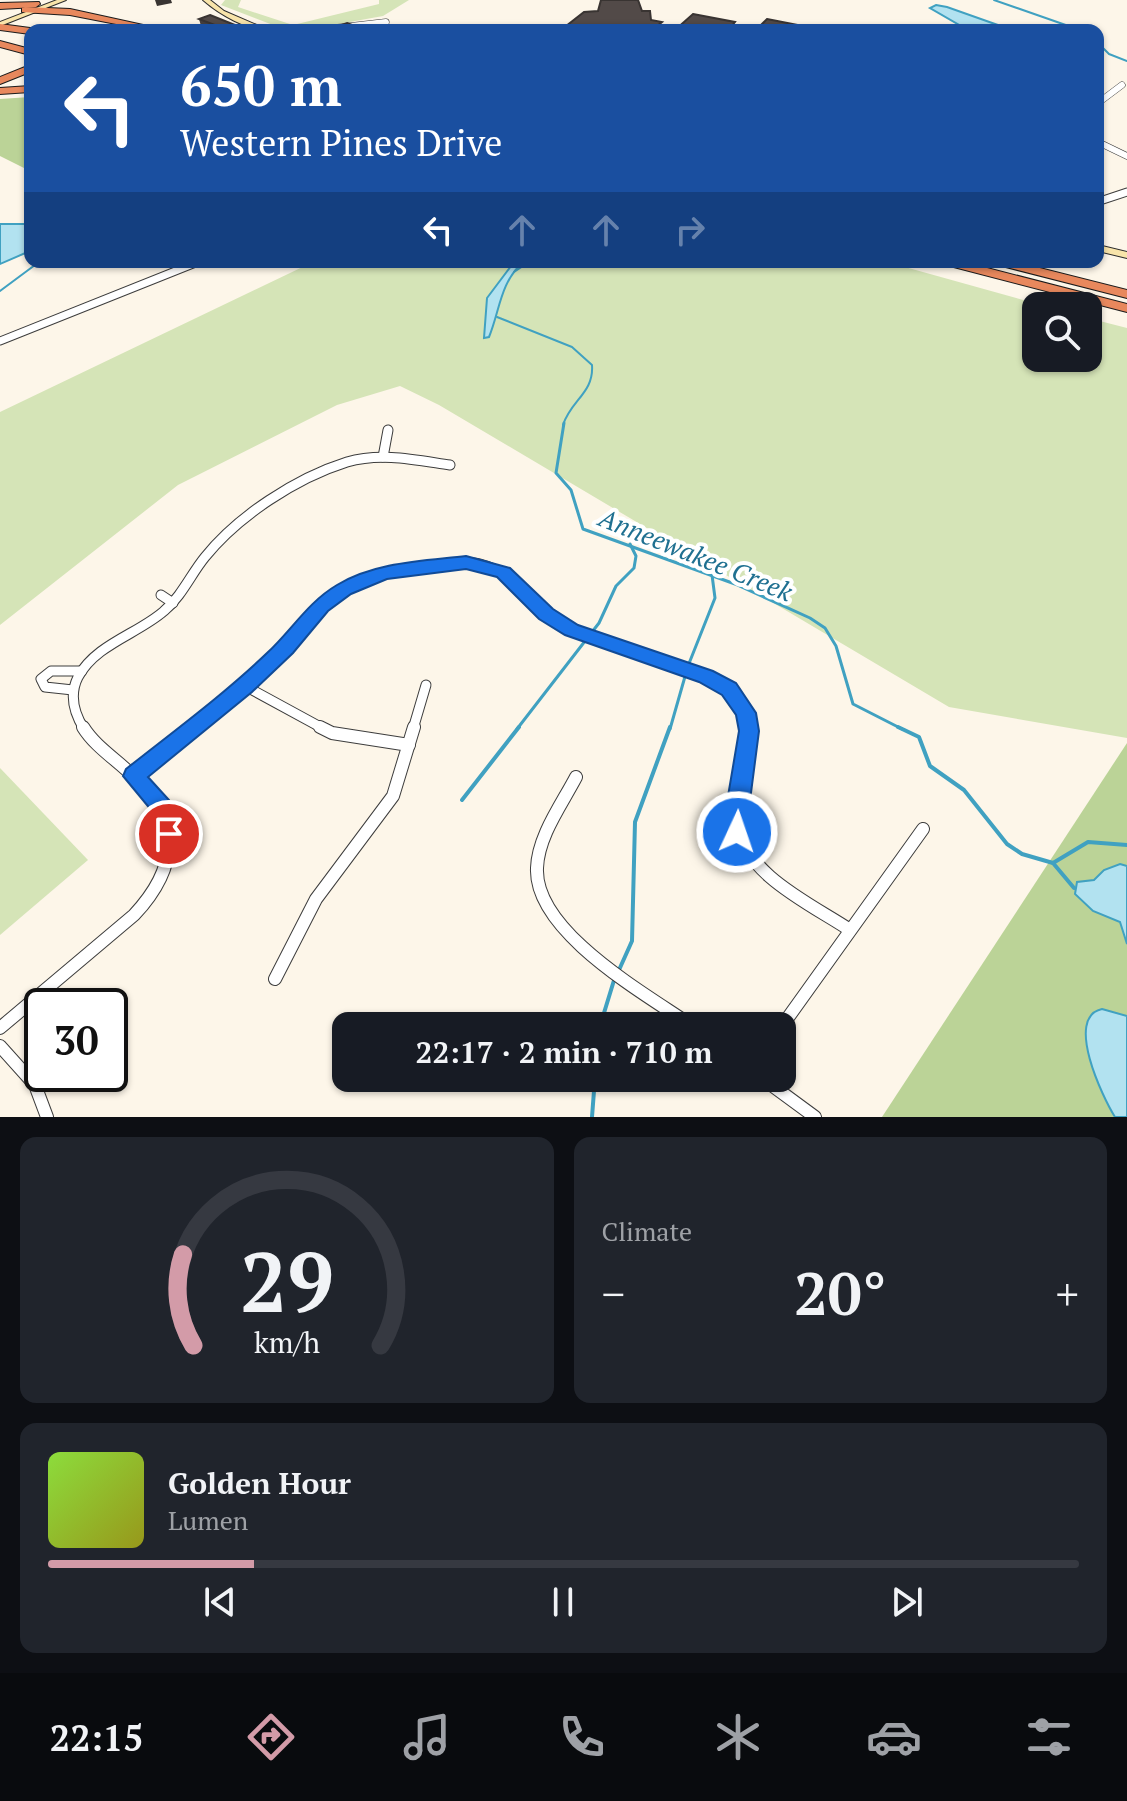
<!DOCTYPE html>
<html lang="en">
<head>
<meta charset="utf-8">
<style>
  body { margin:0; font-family:"PT Serif",serif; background:#20242c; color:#f1f3f6; height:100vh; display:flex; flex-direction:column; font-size:30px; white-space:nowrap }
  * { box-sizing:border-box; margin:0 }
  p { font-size:26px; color:#9ea1a6 }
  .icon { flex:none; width:44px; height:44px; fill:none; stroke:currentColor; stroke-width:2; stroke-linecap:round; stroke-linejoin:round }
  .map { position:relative; height:1117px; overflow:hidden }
  .details { display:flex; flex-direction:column; gap:20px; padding:20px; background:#0d0f14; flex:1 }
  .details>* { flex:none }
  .banner { position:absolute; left:24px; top:24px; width:1080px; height:244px; border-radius:16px; box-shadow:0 2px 6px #0004; background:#1a4fa0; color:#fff; overflow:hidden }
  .controls { position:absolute; left:1022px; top:292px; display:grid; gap:16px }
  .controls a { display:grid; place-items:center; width:80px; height:80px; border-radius:16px; background:#171b24; box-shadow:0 2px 6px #0004; font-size:40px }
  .speed { position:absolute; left:24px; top:988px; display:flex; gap:16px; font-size:40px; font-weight:700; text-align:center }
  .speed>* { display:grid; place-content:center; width:104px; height:104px; border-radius:50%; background:#171b24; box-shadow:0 2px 6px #0004; line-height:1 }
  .speed .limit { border:4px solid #111; border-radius:12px; background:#fff; color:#111 }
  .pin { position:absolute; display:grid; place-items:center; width:68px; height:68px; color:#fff; margin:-34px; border:4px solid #fff; border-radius:50%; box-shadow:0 2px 8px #0007 }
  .me { position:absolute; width:88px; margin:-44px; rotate:3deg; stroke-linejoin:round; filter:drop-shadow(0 0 6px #0008) }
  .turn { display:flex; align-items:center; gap:28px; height:168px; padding:0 24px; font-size:36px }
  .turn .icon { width:104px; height:104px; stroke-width:2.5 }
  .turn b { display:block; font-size:56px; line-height:68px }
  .lanes { display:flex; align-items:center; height:76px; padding:0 24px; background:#0003; justify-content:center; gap:40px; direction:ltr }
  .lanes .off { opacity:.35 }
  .big { font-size:60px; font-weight:700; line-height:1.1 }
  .details .widget { flex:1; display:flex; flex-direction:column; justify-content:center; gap:12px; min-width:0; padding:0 28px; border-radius:16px; background:#20242c }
  .details .dial { align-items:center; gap:0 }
  .dial svg { height:208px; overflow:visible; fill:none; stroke:#363941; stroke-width:7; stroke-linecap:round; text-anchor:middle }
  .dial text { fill:#f1f3f6; stroke:none }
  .song { display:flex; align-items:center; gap:24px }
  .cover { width:96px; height:96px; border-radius:12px; background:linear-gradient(135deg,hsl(90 70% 55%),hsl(60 70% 35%)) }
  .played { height:8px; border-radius:4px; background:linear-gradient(90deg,#d39ba8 20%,#363941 20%) }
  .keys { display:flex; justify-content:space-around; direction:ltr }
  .heat { display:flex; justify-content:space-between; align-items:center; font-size:44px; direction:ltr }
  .details .tiles { flex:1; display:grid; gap:20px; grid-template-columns:1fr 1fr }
  .widget:last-child { grid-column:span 2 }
  .trip { position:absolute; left:332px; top:1012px; width:464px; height:80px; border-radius:16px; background:#171b24; box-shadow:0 2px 6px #0004; font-weight:700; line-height:80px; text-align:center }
  .menu { display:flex; height:128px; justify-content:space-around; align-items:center; background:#090b0e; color:#9ea1a6 }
  .menu .icon { width:56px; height:56px }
  .menu .on { color:#d39ba8 }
  .menu b { font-size:36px; color:#f1f3f6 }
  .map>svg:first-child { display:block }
  .green { fill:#d5e4b7 }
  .forest { fill:#bbd397 }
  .water { fill:#b2e2f0; stroke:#40a1c1; stroke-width:2 }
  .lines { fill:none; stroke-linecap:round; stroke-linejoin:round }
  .stream-far2 { stroke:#40a1c1; stroke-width:2 }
  .stream-far1 { stroke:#40a1c1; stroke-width:3 }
  .stream { stroke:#40a1c1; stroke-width:4 }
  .minor-far3-casing { stroke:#3d3d3d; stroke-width:7 }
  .minor-far2-casing { stroke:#3d3d3d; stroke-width:9 }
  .minor-far1-casing { stroke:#3d3d3d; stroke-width:11 }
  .minor-casing { stroke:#3d3d3d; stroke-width:14 }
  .secondary-casing { stroke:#2c2c2c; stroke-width:2 }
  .motorway-casing { stroke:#1b1b1b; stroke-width:2 }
  .minor-far3 { stroke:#fff; stroke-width:6 }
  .minor-far2 { stroke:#fff; stroke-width:7 }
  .minor-far1 { stroke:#fff; stroke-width:9 }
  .minor { stroke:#fff; stroke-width:12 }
  .secondary { fill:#f8e4aa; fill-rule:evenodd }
  .motorway { fill:#e8885d; fill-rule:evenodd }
  .wall { fill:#47403e }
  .shaded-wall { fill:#393432 }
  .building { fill:#524a48; stroke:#393432; stroke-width:2 }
  .route { fill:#1a73e8; stroke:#114b97; stroke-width:2 }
  .labels { text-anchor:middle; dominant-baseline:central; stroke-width:8; stroke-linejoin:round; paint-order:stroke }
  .water-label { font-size:26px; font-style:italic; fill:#1f7091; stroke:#fff }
</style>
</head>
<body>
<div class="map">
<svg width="1127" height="1117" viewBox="0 0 1127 1117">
  <rect width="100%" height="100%" fill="#fdf6e9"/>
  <g class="green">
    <path d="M225 0H241L238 7 293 25 379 4V0H409L383 16 305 30H286L221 5Z"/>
    <path d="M313 262H887L1045 306H1036V358H1088V318L1127 328V738L949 707 439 405 400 386 337 405 178 485 0 625V412Z"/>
    <path d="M0 768 88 860 0 935Z"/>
  </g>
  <g class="forest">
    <path d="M30 97V171L0 156V99Z"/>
    <path d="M1127 743V1117H882Z"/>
  </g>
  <g class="water">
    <path d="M936 5 947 7 1012 30H968L930 8Z"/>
    <path d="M0 224H30V251L0 264Z"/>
    <path d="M514 262H523C500 283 500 310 489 337L484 338 487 298Z"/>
    <path d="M1120 864 1127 866V944L1120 922 1093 911 1075 894 1077 882 1094 880 1104 870Z"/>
    <path d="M1102 1009 1127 1016V1117H1115C1103 1098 1064 1017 1102 1009Z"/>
  </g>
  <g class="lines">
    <g class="stream-far2">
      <path d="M994 0 1080 30"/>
      <path d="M1098 43 1109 54 1127 61"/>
      <path d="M514 272 529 262"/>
      <path d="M0 291 39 262"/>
      <path d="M497 317 572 347 592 365C594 393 571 400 563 425"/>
    </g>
    <g class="stream-far1">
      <path d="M564 423 556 473 571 490 583 529 735 584 810 618 825 628 836 646 853 704 902 729"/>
      <path d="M688 666 715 598 712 575"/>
      <path d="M517 729 599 623 616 586 634 568 636 556 630 544"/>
      <path d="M670 729 686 673"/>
    </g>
    <g class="stream">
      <path d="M898 727 919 737 930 766 964 790 1007 844 1022 854 1053 863 1088 842 1127 845"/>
      <path d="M462 800 519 727"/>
      <path d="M1053 863 1074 888"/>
      <path d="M619 970 632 941 635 822 670 727"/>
      <path d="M600 1026 615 977"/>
      <path d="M592 1117 595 1078"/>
    </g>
    <g class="minor-far3-casing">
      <g id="minor-far3">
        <path d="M316 30 386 22"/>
        <path d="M1098 103 1122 85"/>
        <path d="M1098 142 1127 156"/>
      </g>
    </g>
    <g class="minor-far2-casing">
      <g id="minor-far2">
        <path d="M1100 201 1127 192"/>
        <path d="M0 341 198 262"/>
      </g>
    </g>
    <g class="minor-far1-casing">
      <g id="minor-far1">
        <path d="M383 457 388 430"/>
        <path d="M161 595 173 603"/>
        <path d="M245 686 324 729"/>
        <path d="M73 690 45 687 41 679 51 671H82"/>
        <path d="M84 729C74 713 69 695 78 677 96 644 138 634 164 611 182 596 191 574 205 557 238 516 296 478 347 462 381 452 416 460 450 465"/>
        <path d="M192 729C224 703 256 678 285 649 325 608 328 590 390 572 406 567 464 560 480 564 517 573 535 609 567 628 607 652 755 667 747 729"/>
        <path d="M413 729 426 685"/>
      </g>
    </g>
    <g class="minor-casing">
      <g id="minor">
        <path d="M320 727 332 733 409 745"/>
        <path d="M747 727C744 754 733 798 737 824 745 875 811 904 850 930"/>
        <path d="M134 776 195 727"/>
        <path d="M576 777C562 804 538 836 537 868 534 932 646 994 692 1026"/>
        <path d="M275 979 316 899 393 796 414 727"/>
        <path d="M782 1026 923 829"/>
        <path d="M0 1028 134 915C177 869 182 824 136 779 119 761 96 748 83 727"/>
        <path d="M0 1046 35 1085 47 1117"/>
        <path d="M762 1078 815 1117"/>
      </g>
    </g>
    <g class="secondary-casing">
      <g id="secondary">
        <path d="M57 0H66L0 26V22Z"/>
        <path d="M203 0H210L224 11 268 30C246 30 219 14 203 0Z"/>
        <path d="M1098 245 1127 252V258L1098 251Z"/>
      </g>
    </g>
    <g class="motorway-casing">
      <g id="motorway">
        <path d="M39 2 40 4 36 7 0 9V3Z"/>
        <path d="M25 7 70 9 166 30H147L70 15 22 12V8Z"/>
        <path d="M0 24 30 28 34 30H30V34L0 30Z"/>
        <path d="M0 41 30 49V55L0 47Z"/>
        <path d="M30 65V72L0 84V77Z"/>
        <path d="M30 86V92L0 94V88Z"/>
        <path d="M944 262H964L1127 304V312L946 265Z"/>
        <path d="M996 262H1016L1127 290V298L998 265Z"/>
      </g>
    </g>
    <use href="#minor-far3" class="minor-far3"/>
    <use href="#minor-far2" class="minor-far2"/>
    <use href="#minor-far1" class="minor-far1"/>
    <use href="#minor" class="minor"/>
    <use href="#secondary" class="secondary"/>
    <use href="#motorway" class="motorway"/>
  </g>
  <path class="wall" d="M199 19 235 25 236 30H210L201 26Z"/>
  <g class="shaded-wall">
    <path d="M155 0H171L172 3 157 6Z"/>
    <path d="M235 25 236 30H225V29Z"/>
  </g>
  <g class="building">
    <path d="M601 0H638L642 11H650L651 20 662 22 656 27 673 30H561L584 12 598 11Z"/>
    <path d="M693 14 735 22 731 27 739 28 737 30H675Z"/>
    <path d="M210 15 235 25 225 29 199 19Z"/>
    <path d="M767 19 818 29 756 30Z"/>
    <path d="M347 23 365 30H327Z"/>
  </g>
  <path class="route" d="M466 556 510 568 553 609 578 625 713 671 736 683 756 713 759 731 745 839 737 842 729 839 726 808 739 731 736 715 722 695 699 682 565 635 539 619 497 577 466 569 387 579 351 594 328 611 293 653 252 692 148 777 169 800 180 834 177 841 169 844 161 841 152 811 123 776 126 769C174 731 223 695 267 653 291 631 308 602 337 585 375 562 423 561 466 556Z"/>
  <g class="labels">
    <g class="water-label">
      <text transform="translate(696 554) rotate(22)">Anneewakee Creek</text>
    </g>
  </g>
</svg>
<div class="controls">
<a><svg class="icon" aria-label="search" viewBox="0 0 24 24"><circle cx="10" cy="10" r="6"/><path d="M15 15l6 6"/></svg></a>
</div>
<div class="speed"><div class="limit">30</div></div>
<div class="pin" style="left:169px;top:834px;background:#d93025"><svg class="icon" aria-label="arrive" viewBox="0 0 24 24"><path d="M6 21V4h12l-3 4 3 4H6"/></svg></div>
<svg class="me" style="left:737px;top:832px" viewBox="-20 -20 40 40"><circle r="17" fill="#1a73e8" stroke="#fff" stroke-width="3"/><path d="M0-11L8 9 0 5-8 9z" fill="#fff"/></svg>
<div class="trip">22:17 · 2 min · 710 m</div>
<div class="banner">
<div class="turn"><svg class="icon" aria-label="left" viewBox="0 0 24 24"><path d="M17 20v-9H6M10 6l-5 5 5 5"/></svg><div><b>650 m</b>Western Pines Drive</div></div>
<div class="lanes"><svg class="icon" aria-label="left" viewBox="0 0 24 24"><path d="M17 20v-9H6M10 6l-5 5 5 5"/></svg><svg class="icon off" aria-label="ahead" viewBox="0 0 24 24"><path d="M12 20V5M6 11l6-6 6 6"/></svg><svg class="icon off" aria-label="ahead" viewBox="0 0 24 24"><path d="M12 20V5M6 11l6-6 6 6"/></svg><svg class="icon off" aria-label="right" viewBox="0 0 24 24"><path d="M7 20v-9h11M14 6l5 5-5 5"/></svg></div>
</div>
</div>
<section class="details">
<div class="tiles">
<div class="widget dial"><svg viewBox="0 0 100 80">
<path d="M14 69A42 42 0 1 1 86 69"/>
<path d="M14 69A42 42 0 0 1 10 34" stroke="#d39ba8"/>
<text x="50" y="56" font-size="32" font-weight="700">29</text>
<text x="50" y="72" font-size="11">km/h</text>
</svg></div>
<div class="widget"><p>Climate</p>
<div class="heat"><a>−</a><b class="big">20°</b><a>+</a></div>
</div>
<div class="widget">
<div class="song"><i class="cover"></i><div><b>Golden Hour</b><p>Lumen</p></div></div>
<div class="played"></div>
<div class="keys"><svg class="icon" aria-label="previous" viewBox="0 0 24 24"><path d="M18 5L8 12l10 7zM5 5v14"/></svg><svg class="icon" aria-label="pause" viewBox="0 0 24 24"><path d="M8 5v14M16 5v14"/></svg><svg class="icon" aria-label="next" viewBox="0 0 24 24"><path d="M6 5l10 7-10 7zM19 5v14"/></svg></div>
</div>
</div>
</section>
<nav class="menu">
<b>22:15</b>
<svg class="icon on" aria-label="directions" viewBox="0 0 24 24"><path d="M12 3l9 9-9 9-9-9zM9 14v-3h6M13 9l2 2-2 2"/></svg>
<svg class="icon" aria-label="music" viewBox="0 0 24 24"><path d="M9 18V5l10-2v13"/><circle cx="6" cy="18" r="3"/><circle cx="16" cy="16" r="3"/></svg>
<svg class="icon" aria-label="phone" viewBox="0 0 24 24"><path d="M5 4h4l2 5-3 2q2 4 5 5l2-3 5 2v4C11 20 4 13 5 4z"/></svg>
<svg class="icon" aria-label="climate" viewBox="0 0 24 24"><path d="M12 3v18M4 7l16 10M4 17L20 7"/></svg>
<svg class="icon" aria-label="car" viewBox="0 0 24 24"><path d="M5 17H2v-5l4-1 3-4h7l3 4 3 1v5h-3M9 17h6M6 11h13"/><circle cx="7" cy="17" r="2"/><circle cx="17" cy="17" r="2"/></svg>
<svg class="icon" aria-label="filters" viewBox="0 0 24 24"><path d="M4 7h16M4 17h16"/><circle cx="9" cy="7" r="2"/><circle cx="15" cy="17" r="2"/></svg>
</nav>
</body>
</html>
